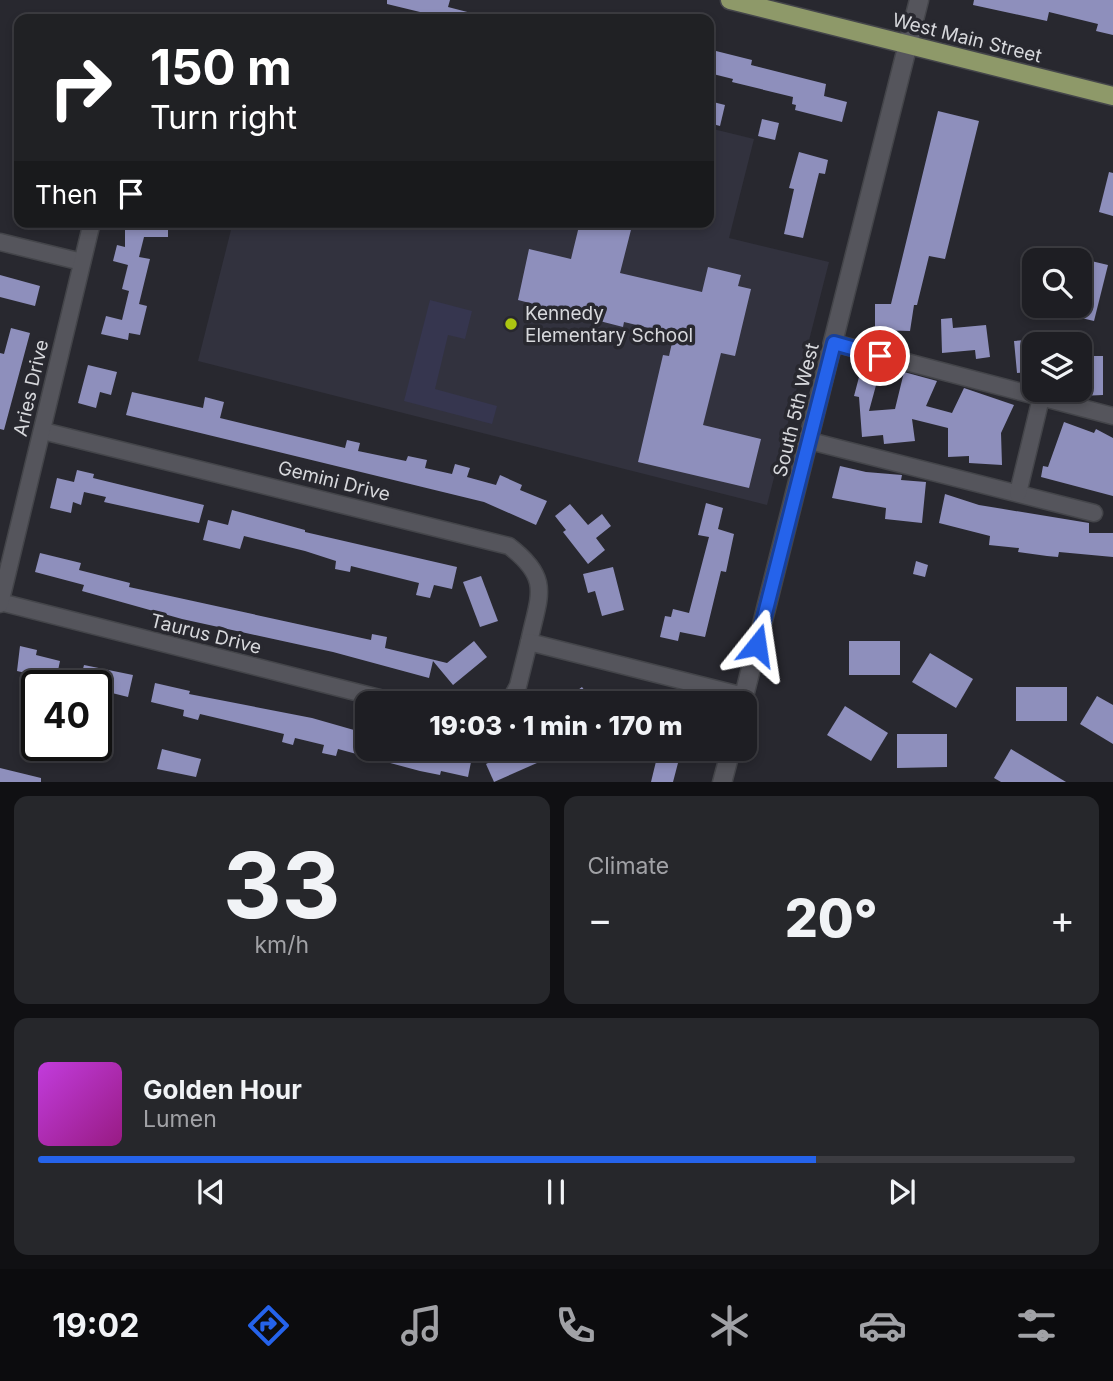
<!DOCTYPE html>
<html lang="en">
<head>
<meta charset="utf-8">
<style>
  body { margin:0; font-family:Inter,sans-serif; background:#26272b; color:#f1f3f6; height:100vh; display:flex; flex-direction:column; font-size:26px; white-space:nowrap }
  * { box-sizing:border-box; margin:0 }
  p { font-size:23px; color:#a1a2a6 }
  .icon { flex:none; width:38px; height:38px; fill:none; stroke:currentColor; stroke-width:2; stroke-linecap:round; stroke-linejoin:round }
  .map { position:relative; height:782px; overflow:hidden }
  .panel { display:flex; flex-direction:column; gap:14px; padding:14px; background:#101013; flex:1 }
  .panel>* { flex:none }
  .guide { position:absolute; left:14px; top:14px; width:700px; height:214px; border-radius:14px; box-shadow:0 4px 10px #0003,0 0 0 2px #3c3c41; background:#202124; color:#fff; overflow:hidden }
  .fabs { position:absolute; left:1022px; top:248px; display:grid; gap:14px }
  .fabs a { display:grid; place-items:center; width:70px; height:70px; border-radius:14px; background:#1e1e23; box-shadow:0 4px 10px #0003,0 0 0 2px #3c3c41; font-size:35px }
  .speed { position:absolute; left:21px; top:670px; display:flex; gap:14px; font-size:35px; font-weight:700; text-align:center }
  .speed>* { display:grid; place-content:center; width:91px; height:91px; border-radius:50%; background:#1e1e23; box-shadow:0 4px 10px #0003,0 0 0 2px #3c3c41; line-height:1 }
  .speed .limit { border:4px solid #111; border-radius:10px; background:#fff; color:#111 }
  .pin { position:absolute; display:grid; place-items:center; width:60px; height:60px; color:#fff; margin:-30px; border:4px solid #fff; border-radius:50%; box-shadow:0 2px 7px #0007 }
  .me { position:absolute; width:77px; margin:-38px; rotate:15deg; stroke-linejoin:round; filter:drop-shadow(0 0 5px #0008) }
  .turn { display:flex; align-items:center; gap:24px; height:147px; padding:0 21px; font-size:32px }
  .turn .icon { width:91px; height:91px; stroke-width:2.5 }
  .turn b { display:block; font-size:49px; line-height:60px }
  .then { display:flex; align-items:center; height:66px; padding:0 21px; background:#0003; gap:14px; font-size:26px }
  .big { font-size:52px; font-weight:800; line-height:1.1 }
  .panel .widget { flex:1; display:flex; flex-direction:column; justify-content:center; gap:10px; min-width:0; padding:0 24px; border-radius:14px; background:#26272b }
  .panel .dial { align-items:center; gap:0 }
  .dial b { font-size:91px; line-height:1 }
  .song { display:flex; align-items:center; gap:21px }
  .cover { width:84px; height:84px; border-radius:10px; background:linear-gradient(135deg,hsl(290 70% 55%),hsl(310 70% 35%)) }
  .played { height:7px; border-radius:4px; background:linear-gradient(90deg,#2563eb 75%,#3c3c41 75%) }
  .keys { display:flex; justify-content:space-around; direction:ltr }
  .heat { display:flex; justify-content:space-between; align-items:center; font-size:38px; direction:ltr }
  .panel .tiles { flex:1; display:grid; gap:14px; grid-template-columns:1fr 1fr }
  .widget:last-child { grid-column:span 2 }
  .trip { position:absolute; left:355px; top:691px; width:402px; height:70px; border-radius:14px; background:#1e1e23; box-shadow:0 4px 10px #0003,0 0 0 2px #3c3c41; font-weight:800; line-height:70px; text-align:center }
  .dock { display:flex; height:112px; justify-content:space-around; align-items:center; background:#0c0c0e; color:#a1a2a6 }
  .dock .icon { width:49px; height:49px }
  .dock .current { color:#2563eb }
  .dock b { font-size:32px; color:#f1f3f6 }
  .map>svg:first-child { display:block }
  .built { fill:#32323e }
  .green { fill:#36364f }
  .building { fill:#8e8fbc }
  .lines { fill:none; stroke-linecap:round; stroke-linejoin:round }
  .minor-casing { stroke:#44454a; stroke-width:19 }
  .tertiary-casing { stroke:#44454a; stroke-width:21 }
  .primary-casing { stroke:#44454a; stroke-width:21 }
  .minor { stroke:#55555c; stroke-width:16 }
  .tertiary { stroke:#55555c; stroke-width:18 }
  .primary { stroke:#8e9969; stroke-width:18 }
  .route-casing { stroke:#184099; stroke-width:18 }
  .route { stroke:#2563eb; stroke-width:12 }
  .poi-dot { fill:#acc611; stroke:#28282f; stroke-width:2.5 }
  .labels { text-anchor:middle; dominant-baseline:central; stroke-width:7; stroke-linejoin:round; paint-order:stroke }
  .street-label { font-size:19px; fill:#d7d8dc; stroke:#28282f }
  .poi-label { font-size:19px; fill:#d7d8dc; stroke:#28282f; text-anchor:start }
</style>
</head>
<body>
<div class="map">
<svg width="1113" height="783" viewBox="0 0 1113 783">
  <rect width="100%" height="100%" fill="#28282f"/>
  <path class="built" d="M709 128 754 139 729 238 829 262 767 505 198 361 233 222H709Z"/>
  <path class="green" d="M430 300 472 311 465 339 448 335 435 389 497 406 492 424 404 401Z"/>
  <g class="building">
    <path d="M387 0H450L448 7 479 15V19H449L387 4Z"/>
    <path d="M974 0H1113V35L1096 31 1098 24 1049 12 1047 21 973 5Z"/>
    <path d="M712 50 752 60 751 65 826 84 824 96 847 102 842 122 795 110 796 105 792 104 793 97 732 82 733 79 709 73Z"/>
    <path d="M709 101 725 105 720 126 709 123Z"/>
    <path d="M938 111 979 121 945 259 929 256 917 305H914L910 331 875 330V304H891Z"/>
    <path d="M762 119 779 123 775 140 758 136Z"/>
    <path d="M799 152 828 160 825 174 819 173 803 238 784 234 794 189 789 188Z"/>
    <path d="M1109 172 1113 173V216L1099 212Z"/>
    <path d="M125 222H168V237H144L139 257 150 259 139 304 147 306 140 335 129 333 128 340 101 334 106 316 122 320 129 291 122 289 128 265 113 261 117 245 125 247Z"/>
    <path d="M580 222H633L620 273 702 292 708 267 741 275 738 286 751 289 735 356 721 353 703 425 761 439 749 488 638 462 663 355 669 356 674 334 624 322 623 327 518 300 529 249 571 259Z"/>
    <path d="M1087 260 1108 265 1094 321 1073 316 1076 306H1080V291Z"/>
    <path d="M0 275 40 286 35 306 0 297Z"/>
    <path d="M952 318 953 328 986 325 990 357 976 359 975 350 942 353 941 319Z"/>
    <path d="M11 328 30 333 4 430 0 429V353L4 354Z"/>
    <path d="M1026 340 1029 372 1017 373 1014 341Z"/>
    <path d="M1080 356H1103V395L1080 396Z"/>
    <path d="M863 362 881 367 869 411 895 409 904 372 937 381 926 406 952 413 964 388 1014 405 1001 433 1002 465 969 463V456L948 457V428L912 419 915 441 884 444 883 435 862 437 859 397 854 396Z"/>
    <path d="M88 365 117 372 111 395 100 392 96 408 78 403Z"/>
    <path d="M132 392 203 408 205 397 224 402 220 418 345 448 347 440 360 443 358 451 406 461 408 456 427 460 425 468 452 474 455 464 470 468 467 477 496 485 500 475 522 485 520 490 547 501 536 525 484 502 126 415Z"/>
    <path d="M1064 422 1094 433 1096 429 1113 438V496L1041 477 1043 466 1048 467Z"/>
    <path d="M840 466 866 472 902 475 901 480 926 482 922 523 885 519 886 508 832 498Z"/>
    <path d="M77 470 94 474 93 478 204 505 199 523 104 502 106 497 84 492 81 505 73 502 71 513 50 508 57 478 74 482Z"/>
    <path d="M945 494 979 505 1089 523V533H1113V557L1059 552 1058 557 1047 556 1018 552 1019 548 989 545 990 536 939 523Z"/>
    <path d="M706 503 723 508 718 529 734 534 726 572 721 571 705 637 680 632 678 641 660 637 665 616 671 617 673 609 689 613 709 537 698 535Z"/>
    <path d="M570 504 588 525 602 514 611 526 596 538 605 550 588 564 563 532 566 530 555 516Z"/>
    <path d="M232 510 305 530V532L457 567 452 589 434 585 430 598 416 595 419 583 351 566 350 572 335 569 336 561 305 551 244 536 240 549 203 540 208 520 228 525Z"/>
    <path d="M40 553 81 563 79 570 130 583 129 587 371 640 372 634 387 637 385 648 447 663 474 641 487 657 453 685 433 661 429 678 333 652 182 619 82 591 84 585 35 572Z"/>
    <path d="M916 561 928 565 925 577 913 574Z"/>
    <path d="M613 567 624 610 602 616 595 591 588 593 583 574Z"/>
    <path d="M481 576 498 621 480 627 463 582Z"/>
    <rect x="849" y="641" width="51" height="34"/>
    <path d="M20 646 37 650 36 655 60 661 56 680 17 671Z"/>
    <path d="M930 653 973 679 956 708 912 682Z"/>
    <path d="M84 665 133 675 128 697 96 689V686L79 684Z"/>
    <path d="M155 683 190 691 189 694 312 718 368 734V749H404L423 754 424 749 457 751V754L472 757 468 777 441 771 440 775 420 771 338 749 336 756 322 753 324 745 295 738 293 745 282 742 284 734 200 714 198 720 183 716 184 710 151 702Z"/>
    <path d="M582 687 594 704H559Z"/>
    <rect x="1016" y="687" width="51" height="34"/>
    <path d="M1097 696 1113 705V744L1080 724Z"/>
    <path d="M845 706 888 733 871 761 827 735Z"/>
    <path d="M897 734H947V767L897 768Z"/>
    <path d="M162 749 201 759 196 777 157 769Z"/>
    <path d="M515 749H542L546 759 494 782 486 764Z"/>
    <path d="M659 749H675L668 761 678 763 673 782H651Z"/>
    <path d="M1011 749 1066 782H1001L994 778Z"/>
    <path d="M0 768 41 778V782H0Z"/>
  </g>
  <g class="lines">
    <g class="minor-casing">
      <g id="minor">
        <path d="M0 242 82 262"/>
        <path d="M834 343 1113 416"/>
        <path d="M43 431 509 546C552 579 539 595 529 642"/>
        <path d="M810 441 1094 513"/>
        <path d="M1018 493 1041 398"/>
        <path d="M0 602 403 704"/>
        <path d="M0 604 92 222"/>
        <path d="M508 704 518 686 529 642 744 696"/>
      </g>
    </g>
    <g class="tertiary-casing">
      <g id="tertiary">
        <path d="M742 704 919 0"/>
        <path d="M722 783 731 749"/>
      </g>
    </g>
    <g class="primary-casing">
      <path id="primary" d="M730 0 1113 96"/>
    </g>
    <use href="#minor" class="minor"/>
    <use href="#tertiary" class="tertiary"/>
    <use href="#primary" class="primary"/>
  </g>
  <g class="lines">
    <g class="route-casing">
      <path id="route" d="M757 645 834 343 880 356"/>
    </g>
    <use href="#route" class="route"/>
  </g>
  <circle class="poi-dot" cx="511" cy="324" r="7"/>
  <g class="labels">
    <g class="street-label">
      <text transform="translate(967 38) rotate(14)">West Main Street</text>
      <text transform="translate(31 388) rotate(-77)">Aries Drive</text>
      <text transform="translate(796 410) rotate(-76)">South 5th West</text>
      <text transform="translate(334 481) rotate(14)">Gemini Drive</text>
      <text transform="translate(206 634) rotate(14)">Taurus Drive</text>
    </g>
    <g class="poi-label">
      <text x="525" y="313">Kennedy<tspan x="525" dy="22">Elementary School</tspan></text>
    </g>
  </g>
</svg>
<div class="fabs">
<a><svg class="icon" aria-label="search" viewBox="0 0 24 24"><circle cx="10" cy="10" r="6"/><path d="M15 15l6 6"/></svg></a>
<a><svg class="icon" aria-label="layers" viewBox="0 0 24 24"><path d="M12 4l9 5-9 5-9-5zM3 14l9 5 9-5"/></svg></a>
</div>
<div class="speed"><div class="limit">40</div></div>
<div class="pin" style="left:880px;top:356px;background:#d93025"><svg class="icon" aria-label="arrive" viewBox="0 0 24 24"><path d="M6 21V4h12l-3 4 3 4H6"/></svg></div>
<svg class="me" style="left:757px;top:645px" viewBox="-20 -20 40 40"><path d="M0-17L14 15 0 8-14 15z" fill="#2563eb" stroke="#fff" stroke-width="4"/></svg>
<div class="trip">19:03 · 1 min · 170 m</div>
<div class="guide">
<div class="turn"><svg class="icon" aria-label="right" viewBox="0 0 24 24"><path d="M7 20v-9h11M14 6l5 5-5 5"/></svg><div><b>150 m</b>Turn right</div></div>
<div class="then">Then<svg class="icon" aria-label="arrive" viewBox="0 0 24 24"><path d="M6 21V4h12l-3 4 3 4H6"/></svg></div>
</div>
</div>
<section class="panel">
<div class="tiles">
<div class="widget dial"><b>33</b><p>km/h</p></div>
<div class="widget"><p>Climate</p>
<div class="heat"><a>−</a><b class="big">20°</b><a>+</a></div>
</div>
<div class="widget">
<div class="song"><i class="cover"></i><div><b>Golden Hour</b><p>Lumen</p></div></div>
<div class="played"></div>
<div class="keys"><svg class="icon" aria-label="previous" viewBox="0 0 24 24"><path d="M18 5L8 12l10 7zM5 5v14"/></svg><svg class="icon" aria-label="pause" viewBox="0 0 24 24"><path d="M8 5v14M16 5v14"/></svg><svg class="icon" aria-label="next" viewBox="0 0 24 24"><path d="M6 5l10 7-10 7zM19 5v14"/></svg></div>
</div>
</div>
</section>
<nav class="dock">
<b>19:02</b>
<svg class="icon current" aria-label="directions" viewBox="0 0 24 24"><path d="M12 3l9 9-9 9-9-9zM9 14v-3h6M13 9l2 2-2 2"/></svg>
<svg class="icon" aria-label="music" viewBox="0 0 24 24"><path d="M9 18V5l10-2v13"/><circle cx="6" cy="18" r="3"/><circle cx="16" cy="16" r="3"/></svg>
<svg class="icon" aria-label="phone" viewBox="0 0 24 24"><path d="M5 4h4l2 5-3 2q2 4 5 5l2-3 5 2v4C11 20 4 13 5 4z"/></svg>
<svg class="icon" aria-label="climate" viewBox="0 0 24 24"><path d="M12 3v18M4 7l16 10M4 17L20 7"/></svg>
<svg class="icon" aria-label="car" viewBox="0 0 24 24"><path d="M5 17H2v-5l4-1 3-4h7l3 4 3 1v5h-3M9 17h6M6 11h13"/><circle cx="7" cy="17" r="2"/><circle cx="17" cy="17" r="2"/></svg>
<svg class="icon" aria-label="filters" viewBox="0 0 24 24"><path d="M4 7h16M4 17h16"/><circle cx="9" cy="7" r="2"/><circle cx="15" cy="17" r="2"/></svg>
</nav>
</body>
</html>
